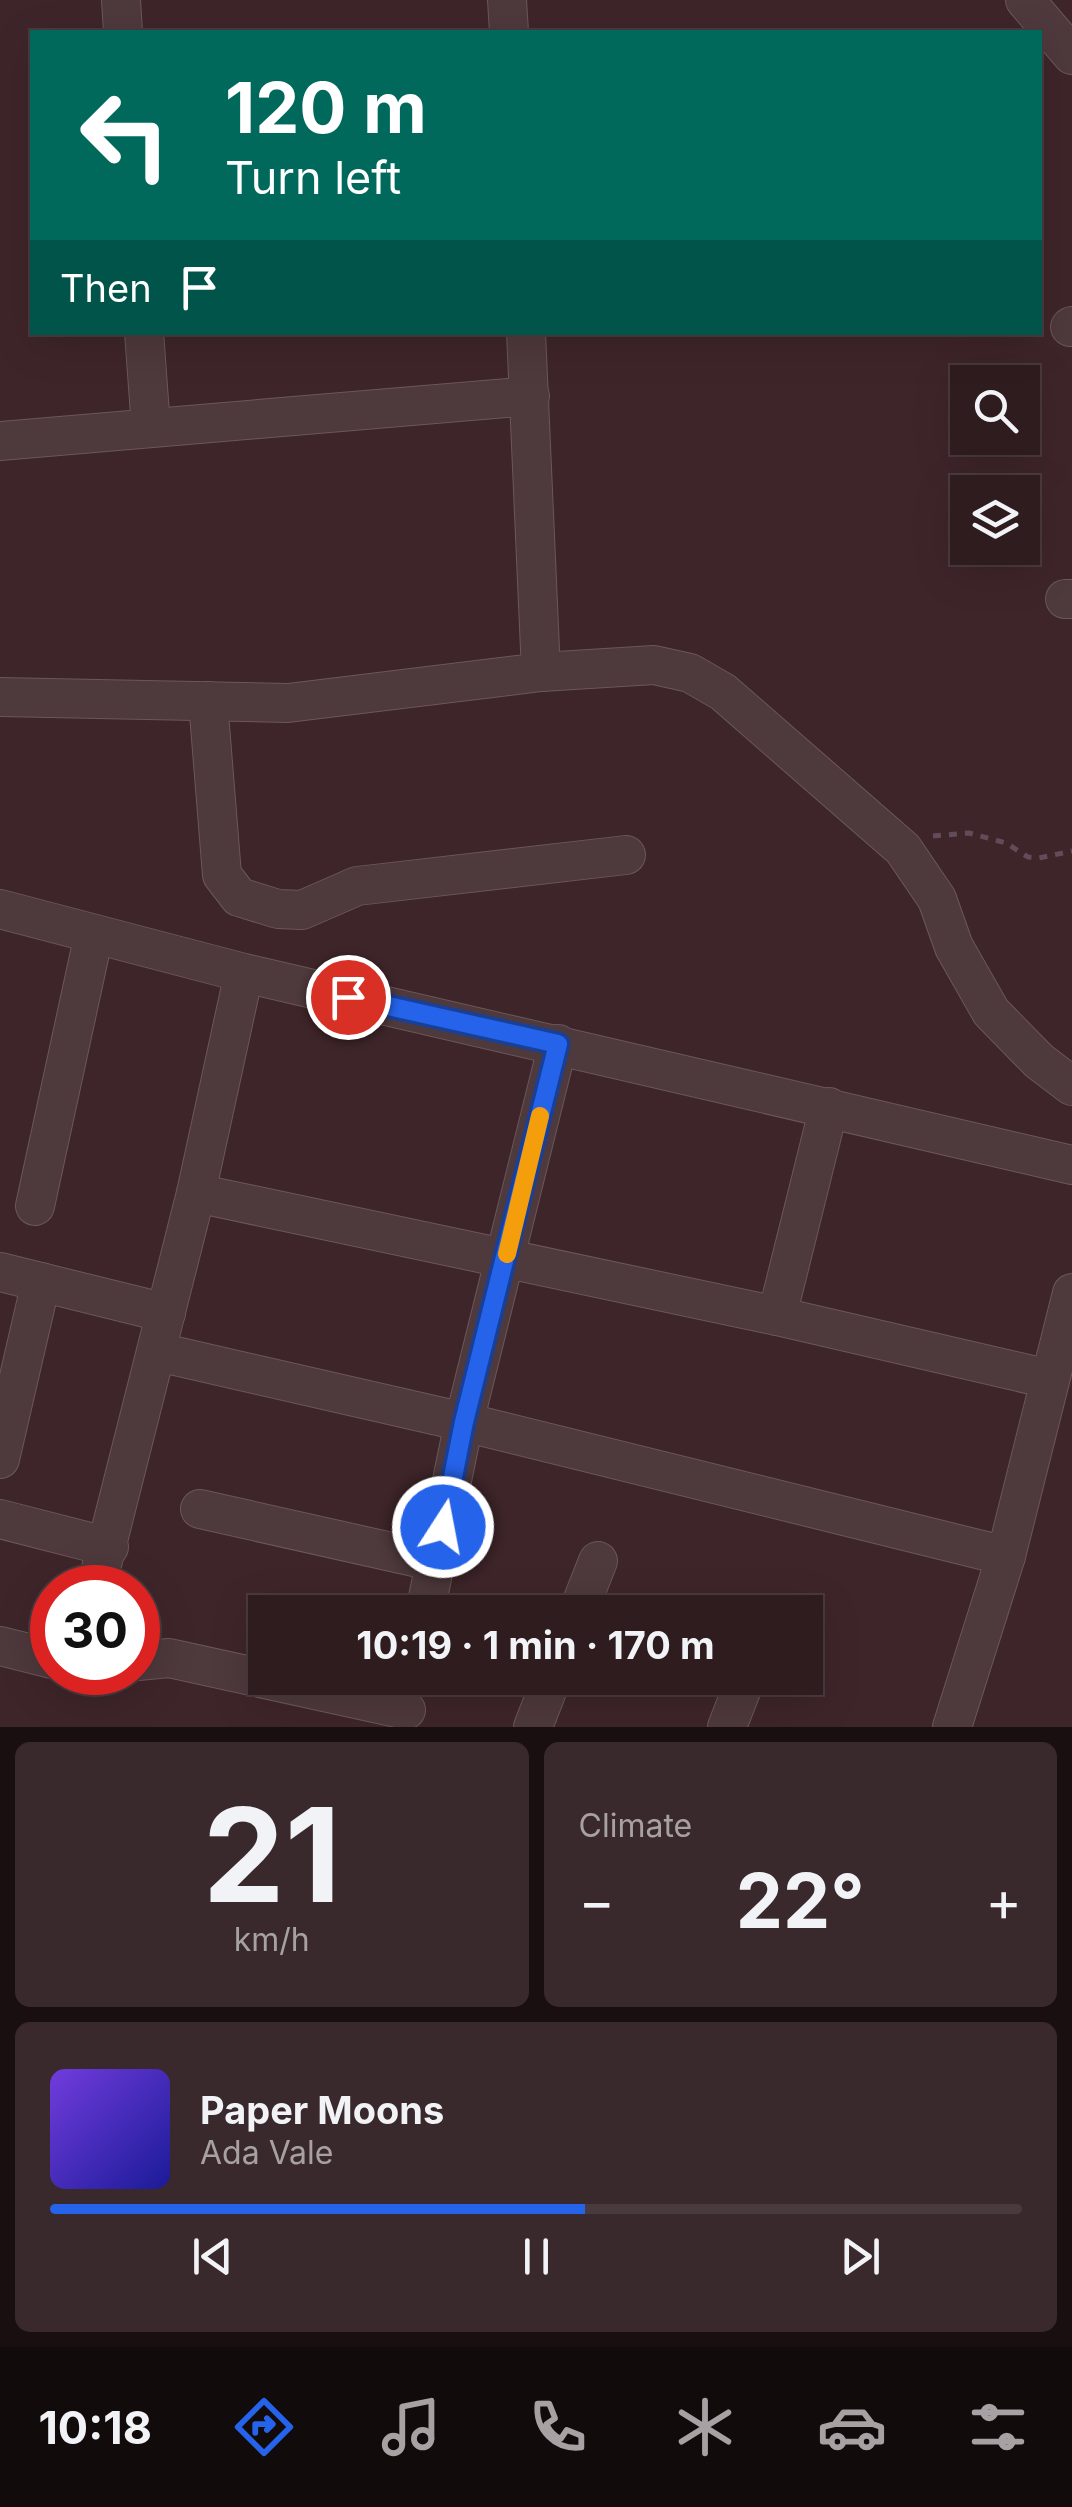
<!DOCTYPE html>
<html lang="en">
<head>
<meta charset="utf-8">
<style>
  body { margin:0; font-family:Inter,sans-serif; background:#3a292c; color:#f1f3f6; height:100vh; display:flex; flex-direction:column; font-size:38px; white-space:nowrap }
  * { box-sizing:border-box; margin:0 }
  p { font-size:32px; color:#a7a1a4 }
  .icon { flex:none; width:55px; height:55px; fill:none; stroke:currentColor; stroke-width:2; stroke-linecap:round; stroke-linejoin:round }
  .map { position:relative; height:1727px; overflow:hidden }
  .side { display:flex; flex-direction:column; gap:15px; padding:15px; background:#190f11; flex:1 }
  .side>* { flex:none }
  .top-card { position:absolute; left:30px; top:30px; width:1012px; height:305px; border-radius:0px; box-shadow:0 10px 40px #0002,0 0 0 2px #493a3d; background:#00695c; color:#fff; overflow:hidden }
  .fabs { position:absolute; left:950px; top:365px; display:grid; gap:20px }
  .fabs a { display:grid; place-items:center; width:90px; height:90px; border-radius:0px; background:#2e1c1f; box-shadow:0 10px 40px #0002,0 0 0 2px #493a3d; font-size:50px }
  .speed { position:absolute; left:30px; top:1565px; display:flex; gap:20px; font-size:50px; font-weight:700; text-align:center }
  .speed>* { display:grid; place-content:center; width:130px; height:130px; border-radius:50%; background:#2e1c1f; box-shadow:0 10px 40px #0002,0 0 0 2px #493a3d; line-height:1 }
  .speed .limit { border:15px solid #d22; background:#fff; color:#111 }
  .pin { position:absolute; display:grid; place-items:center; width:85px; height:85px; color:#fff; margin:-42px; border:5px solid #fff; border-radius:50%; box-shadow:0 2px 10px #0007 }
  .me { position:absolute; width:110px; margin:-55px; rotate:11deg; stroke-linejoin:round; filter:drop-shadow(0 0 8px #0008) }
  .turn { display:flex; align-items:center; gap:35px; height:210px; padding:0 30px; font-size:45px }
  .turn .icon { width:130px; height:130px; stroke-width:2.5 }
  .turn b { display:block; font-size:70px; line-height:85px }
  .then { display:flex; align-items:center; height:95px; padding:0 30px; background:#0003; gap:20px; font-size:38px }
  .big { font-size:75px; font-weight:700; line-height:1.1 }
  .side .tile { flex:1; display:flex; flex-direction:column; justify-content:center; gap:15px; min-width:0; padding:0 35px; border-radius:15px; background:#3a292c }
  .side .dial { align-items:center; gap:0 }
  .dial b { font-size:130px; line-height:1 }
  .song { display:flex; align-items:center; gap:30px }
  .cover { width:120px; height:120px; border-radius:15px; background:linear-gradient(135deg,hsl(260 70% 55%),hsl(240 70% 35%)) }
  .played { height:10px; border-radius:5px; background:linear-gradient(90deg,#2563eb 55%,#493a3d 55%) }
  .keys { display:flex; justify-content:space-around; direction:ltr }
  .heat { display:flex; justify-content:space-between; align-items:center; font-size:55px; direction:ltr }
  .side .tiles { flex:1; display:grid; gap:15px; grid-template-columns:1fr 1fr }
  .tile:last-child { grid-column:span 2 }
  .trip { position:absolute; left:248px; top:1595px; width:575px; height:100px; border-radius:0px; background:#2e1c1f; box-shadow:0 10px 40px #0002,0 0 0 2px #493a3d; font-weight:700; line-height:100px; text-align:center }
  .tabs { display:flex; height:160px; justify-content:space-around; align-items:center; background:#120b0c; color:#a7a1a4 }
  .tabs .icon { width:70px; height:70px }
  .tabs .current { color:#2563eb }
  .tabs b { font-size:45px; color:#f1f3f6 }
  .map>svg:first-child { display:block }
  .lines { fill:none; stroke-linecap:round; stroke-linejoin:round }
  .minor-casing { stroke:#6c575a; stroke-width:40 }
  .path { stroke:#624c5a; stroke-width:5; stroke-dasharray:8 8; stroke-linecap:butt }
  .minor { stroke:#4e393c; stroke-width:38 }
  .route-casing { stroke:#184099; stroke-width:25 }
  .route { stroke:#2563eb; stroke-width:18 }
  .slow { stroke:#f59e0b; stroke-width:18 }
</style>
</head>
<body>
<div class="map">
<svg width="1072" height="1727" viewBox="0 0 1072 1727">
  <rect width="100%" height="100%" fill="#3e2529"/>
  <g class="lines">
    <g class="minor-casing">
      <g id="minor">
        <path d="M121 0 123 32"/>
        <path d="M507 0 509 32"/>
        <path d="M1025 0 1072 55"/>
        <path d="M1070 327 1072 326"/>
        <path d="M144 332 151 428"/>
        <path d="M0 441 530 396"/>
        <path d="M1065 599H1072"/>
        <path d="M541 672 654 665 690 673 723 692 903 849 937 899 954 947 991 1012 1039 1061 1072 1086"/>
        <path d="M0 697 288 703 541 672 526 332"/>
        <path d="M208 701 222 875 239 897 278 909 302 910 357 886 626 855"/>
        <path d="M0 909 244 973 1072 1165"/>
        <path d="M244 973 196 1193 777 1316 1049 1379"/>
        <path d="M558 1044 464 1422 1006 1556"/>
        <path d="M35 1206 94 934"/>
        <path d="M0 1272 166 1313"/>
        <path d="M777 1316 829 1107"/>
        <path d="M158 1352 464 1422 425 1612"/>
        <path d="M0 1459 41 1282"/>
        <path d="M200 1509 436 1562"/>
        <path d="M0 1519 109 1547"/>
        <path d="M96 1588 196 1193"/>
        <path d="M578 1612 598 1561"/>
        <path d="M0 1646 52 1659"/>
        <path d="M138 1661 169 1658 406 1710"/>
        <path d="M533 1727 552 1678"/>
        <path d="M727 1727 746 1678"/>
        <path d="M952 1727 1006 1556 1072 1293"/>
      </g>
    </g>
    <path class="path" d="M933 836 969 833 1006 843 1028 857 1039 858 1072 851"/>
    <use href="#minor" class="minor"/>
  </g>
  <g class="lines">
    <g class="route-casing">
      <path id="route" d="M348 997 558 1044 464 1422 443 1527"/>
    </g>
    <use href="#route" class="route"/>
    <path class="slow" d="M507 1254 540 1116"/>
  </g>
</svg>
<div class="fabs">
<a><svg class="icon" aria-label="search" viewBox="0 0 24 24"><circle cx="10" cy="10" r="6"/><path d="M15 15l6 6"/></svg></a>
<a><svg class="icon" aria-label="layers" viewBox="0 0 24 24"><path d="M12 4l9 5-9 5-9-5zM3 14l9 5 9-5"/></svg></a>
</div>
<div class="speed"><div class="limit">30</div></div>
<div class="pin" style="left:348px;top:997px;background:#d93025"><svg class="icon" aria-label="arrive" viewBox="0 0 24 24"><path d="M6 21V4h12l-3 4 3 4H6"/></svg></div>
<svg class="me" style="left:443px;top:1527px" viewBox="-20 -20 40 40"><circle r="17" fill="#2563eb" stroke="#fff" stroke-width="3"/><path d="M0-11L8 9 0 5-8 9z" fill="#fff"/></svg>
<div class="trip">10:19 · 1 min · 170 m</div>
<div class="top-card">
<div class="turn"><svg class="icon" aria-label="left" viewBox="0 0 24 24"><path d="M17 20v-9H6M10 6l-5 5 5 5"/></svg><div><b>120 m</b>Turn left</div></div>
<div class="then">Then<svg class="icon" aria-label="arrive" viewBox="0 0 24 24"><path d="M6 21V4h12l-3 4 3 4H6"/></svg></div>
</div>
</div>
<section class="side">
<div class="tiles">
<div class="tile dial"><b>21</b><p>km/h</p></div>
<div class="tile"><p>Climate</p>
<div class="heat"><a>−</a><b class="big">22°</b><a>+</a></div>
</div>
<div class="tile">
<div class="song"><i class="cover"></i><div><b>Paper Moons</b><p>Ada Vale</p></div></div>
<div class="played"></div>
<div class="keys"><svg class="icon" aria-label="previous" viewBox="0 0 24 24"><path d="M18 5L8 12l10 7zM5 5v14"/></svg><svg class="icon" aria-label="pause" viewBox="0 0 24 24"><path d="M8 5v14M16 5v14"/></svg><svg class="icon" aria-label="next" viewBox="0 0 24 24"><path d="M6 5l10 7-10 7zM19 5v14"/></svg></div>
</div>
</div>
</section>
<nav class="tabs">
<b>10:18</b>
<svg class="icon current" aria-label="directions" viewBox="0 0 24 24"><path d="M12 3l9 9-9 9-9-9zM9 14v-3h6M13 9l2 2-2 2"/></svg>
<svg class="icon" aria-label="music" viewBox="0 0 24 24"><path d="M9 18V5l10-2v13"/><circle cx="6" cy="18" r="3"/><circle cx="16" cy="16" r="3"/></svg>
<svg class="icon" aria-label="phone" viewBox="0 0 24 24"><path d="M5 4h4l2 5-3 2q2 4 5 5l2-3 5 2v4C11 20 4 13 5 4z"/></svg>
<svg class="icon" aria-label="climate" viewBox="0 0 24 24"><path d="M12 3v18M4 7l16 10M4 17L20 7"/></svg>
<svg class="icon" aria-label="car" viewBox="0 0 24 24"><path d="M5 17H2v-5l4-1 3-4h7l3 4 3 1v5h-3M9 17h6M6 11h13"/><circle cx="7" cy="17" r="2"/><circle cx="17" cy="17" r="2"/></svg>
<svg class="icon" aria-label="filters" viewBox="0 0 24 24"><path d="M4 7h16M4 17h16"/><circle cx="9" cy="7" r="2"/><circle cx="15" cy="17" r="2"/></svg>
</nav>
</body>
</html>
